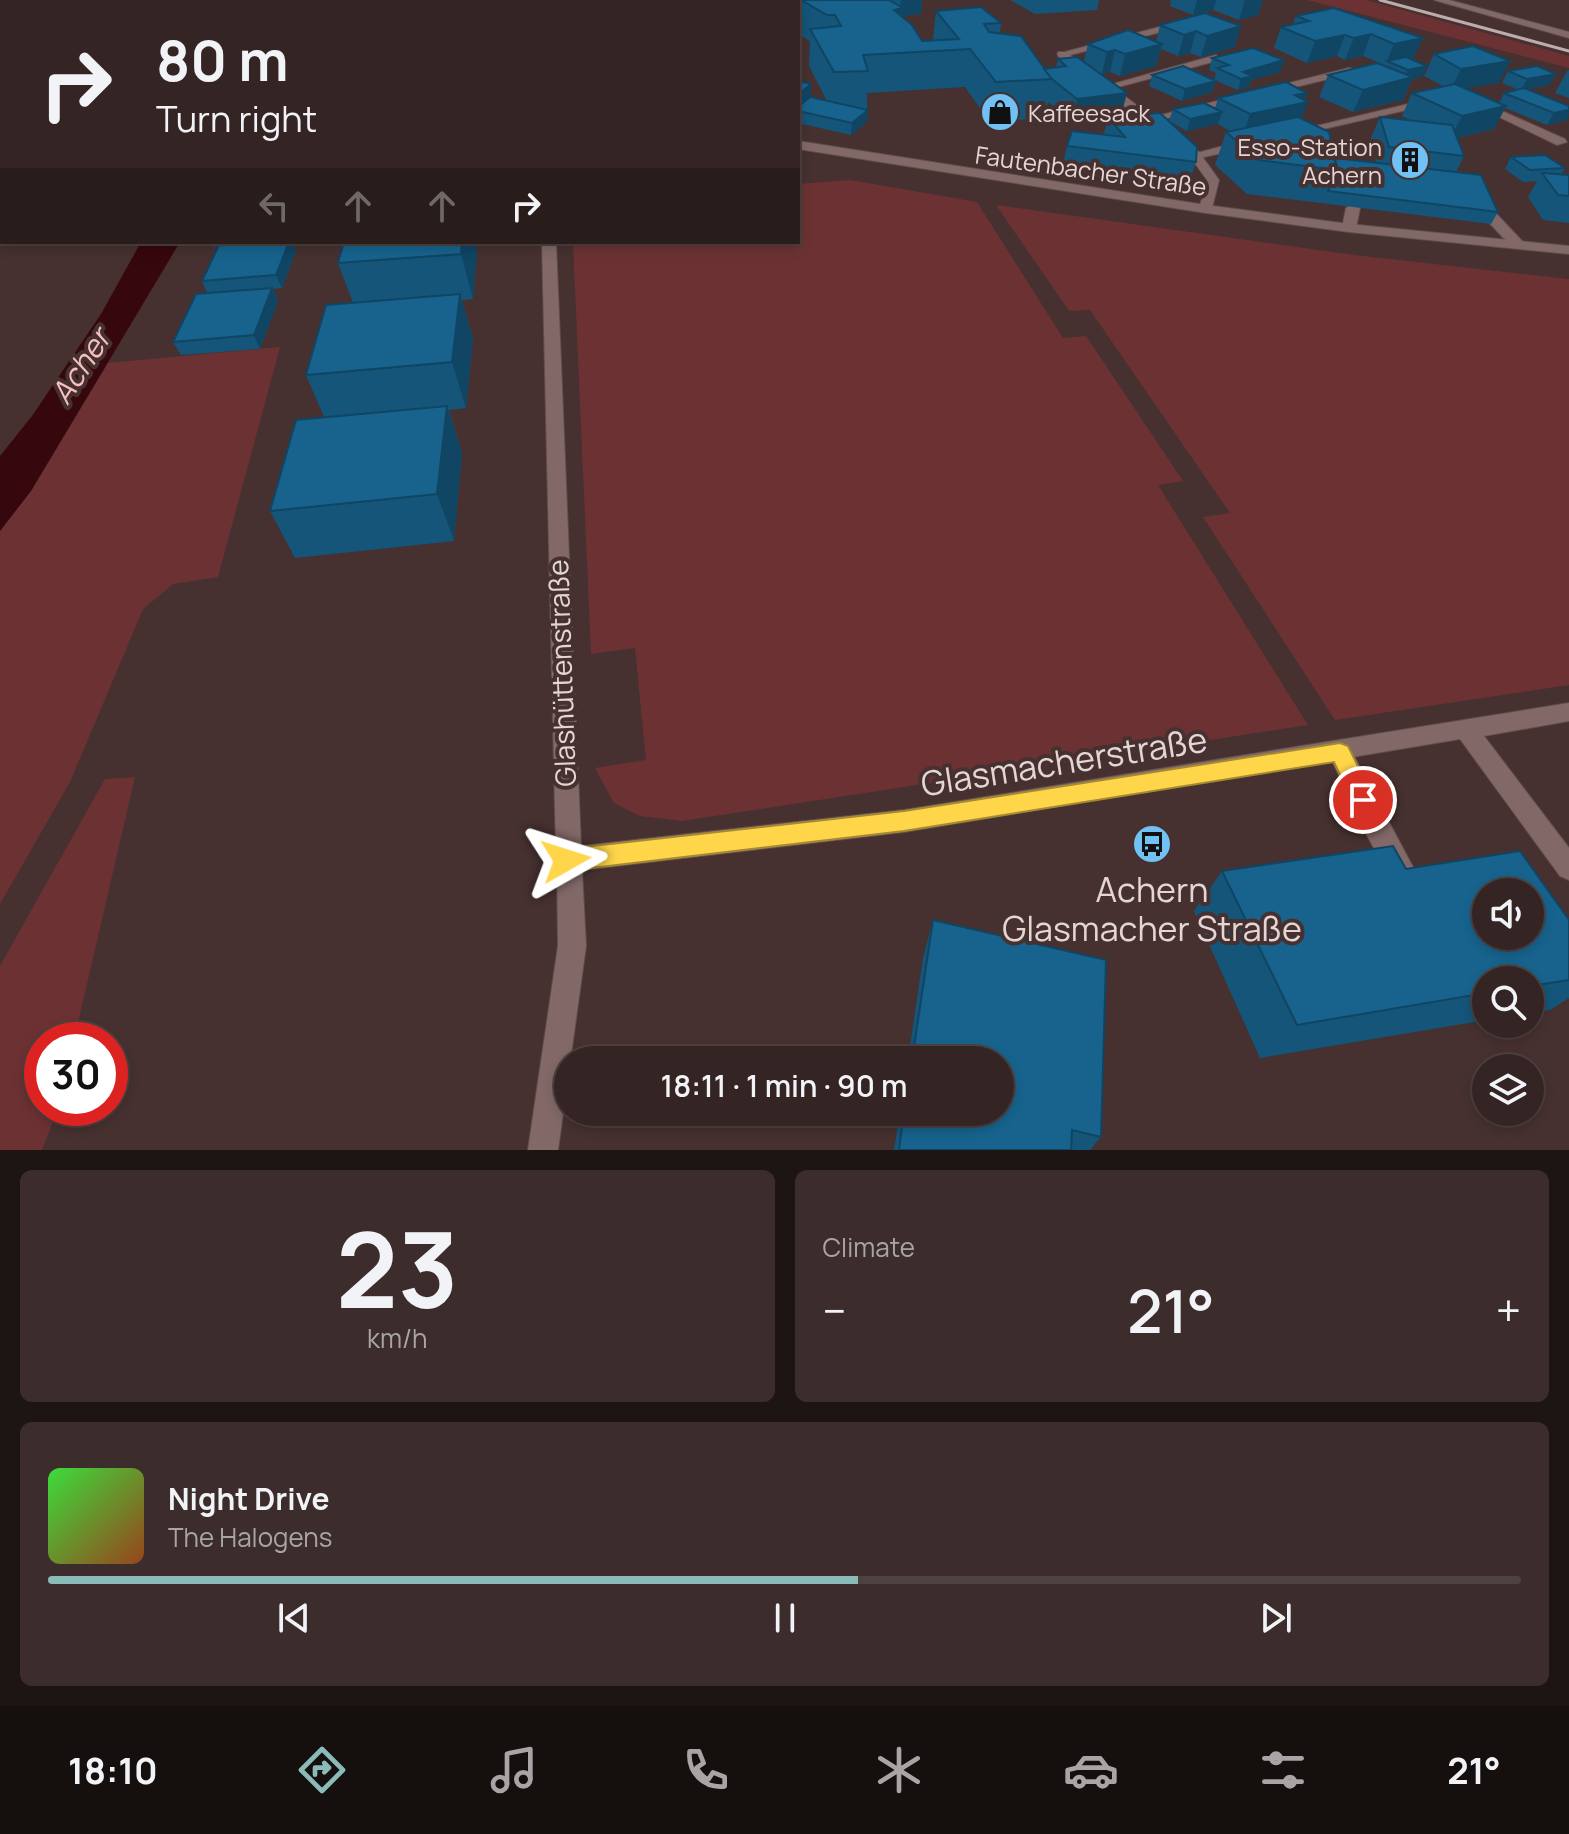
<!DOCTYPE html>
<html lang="en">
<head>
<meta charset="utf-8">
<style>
  body { margin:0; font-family:Manrope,sans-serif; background:#3c2d2c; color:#f1f3f6; height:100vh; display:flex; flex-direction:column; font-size:30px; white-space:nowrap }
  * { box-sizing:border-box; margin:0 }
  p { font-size:26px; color:#a9a5a6 }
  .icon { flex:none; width:44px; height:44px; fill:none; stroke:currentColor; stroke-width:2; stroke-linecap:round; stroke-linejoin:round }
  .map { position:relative; height:1150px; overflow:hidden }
  .details { display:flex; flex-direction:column; gap:20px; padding:20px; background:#1d1414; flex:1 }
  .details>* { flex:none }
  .banner { position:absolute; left:0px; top:0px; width:800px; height:244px; box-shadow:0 4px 12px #0003,0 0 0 2px #4e4241; background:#342524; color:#f1f3f6; overflow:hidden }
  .tools { position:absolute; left:1472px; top:878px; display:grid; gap:16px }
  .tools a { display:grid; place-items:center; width:72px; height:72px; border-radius:50%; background:#342524; box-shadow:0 4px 12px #0003,0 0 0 2px #4e4241; font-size:40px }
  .speed { position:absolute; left:24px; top:1022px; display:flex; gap:16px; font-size:40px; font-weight:700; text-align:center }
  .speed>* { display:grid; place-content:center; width:104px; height:104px; border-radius:50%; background:#342524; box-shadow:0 4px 12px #0003,0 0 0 2px #4e4241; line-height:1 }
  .speed .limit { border:12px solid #d22; background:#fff; color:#111 }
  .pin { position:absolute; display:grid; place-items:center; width:68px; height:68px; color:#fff; margin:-34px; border:4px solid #fff; border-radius:50%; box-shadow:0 2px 8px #0007 }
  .me { position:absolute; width:88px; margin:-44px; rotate:84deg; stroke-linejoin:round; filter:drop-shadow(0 0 6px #0008) }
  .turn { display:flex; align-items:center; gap:28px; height:168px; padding:0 24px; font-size:36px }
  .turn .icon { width:104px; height:104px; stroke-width:2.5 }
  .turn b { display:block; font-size:56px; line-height:68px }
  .lanes { display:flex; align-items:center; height:76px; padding:0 24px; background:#0003; justify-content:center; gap:40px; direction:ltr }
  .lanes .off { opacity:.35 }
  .big { font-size:60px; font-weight:600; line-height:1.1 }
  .details .card { flex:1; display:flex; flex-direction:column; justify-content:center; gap:12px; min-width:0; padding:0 28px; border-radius:12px; background:#3c2d2c }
  .details .dial { align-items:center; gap:0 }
  .dial b { font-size:104px; line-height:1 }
  .song { display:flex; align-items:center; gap:24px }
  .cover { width:96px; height:96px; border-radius:12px; background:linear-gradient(135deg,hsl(120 70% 55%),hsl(20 70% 35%)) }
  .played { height:8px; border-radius:4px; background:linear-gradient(90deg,#8bbbb9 55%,#4e4241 55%) }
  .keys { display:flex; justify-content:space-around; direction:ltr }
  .heat { display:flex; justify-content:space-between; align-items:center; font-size:44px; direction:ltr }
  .details .tiles { flex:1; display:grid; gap:20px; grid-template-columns:1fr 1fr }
  .card:last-child { grid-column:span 2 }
  .trip { position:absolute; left:554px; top:1046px; width:460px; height:80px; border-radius:40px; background:#342524; box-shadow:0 4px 12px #0003,0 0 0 2px #4e4241; font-weight:600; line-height:80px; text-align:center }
  .tabs { display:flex; height:128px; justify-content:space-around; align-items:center; background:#150f0e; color:#a9a5a6 }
  .tabs .icon { width:56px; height:56px }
  .tabs .active { color:#8bbbb9 }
  .tabs b { font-size:36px; color:#f1f3f6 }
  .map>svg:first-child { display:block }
  .green { fill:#6c3233 }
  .water { fill:#36070c }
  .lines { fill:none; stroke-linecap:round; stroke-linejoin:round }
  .service-casing { stroke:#604d4d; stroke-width:2 }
  .minor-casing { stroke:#604d4d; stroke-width:2 }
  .tertiary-casing { stroke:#604d4d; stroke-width:2 }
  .service { fill:#826968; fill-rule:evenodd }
  .minor { fill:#826968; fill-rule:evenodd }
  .tertiary { fill:#826968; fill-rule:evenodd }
  .rail { stroke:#bcacab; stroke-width:3 }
  .wall { fill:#145579 }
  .shaded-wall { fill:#104563 }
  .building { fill:#17638d; stroke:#104563; stroke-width:2; fill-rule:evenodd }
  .route { fill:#ffd54a; stroke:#a68a30; stroke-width:2 }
  .labels { text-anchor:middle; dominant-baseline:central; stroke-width:8; stroke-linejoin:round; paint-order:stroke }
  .far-poi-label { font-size:24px; fill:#e4d6d5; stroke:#463130; text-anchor:start }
  .far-street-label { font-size:24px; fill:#e4d6d5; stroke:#463130 }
  .street-label { font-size:28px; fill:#e4d6d5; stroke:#463130 }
  .water-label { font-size:30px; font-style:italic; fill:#f5c0bf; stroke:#463130 }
  .near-street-label { font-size:34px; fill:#e4d6d5; stroke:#463130 }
  .near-poi-label { font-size:34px; fill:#e4d6d5; stroke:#463130 }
</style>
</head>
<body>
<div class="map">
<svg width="1569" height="1150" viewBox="0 0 1569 1150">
  <rect width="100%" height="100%" fill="#463130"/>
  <g class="green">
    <path d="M1307 0H1366L1569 56V68Z"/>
    <path d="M850 180 977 202 1063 338 1086 336 1183 481 1158 485 1308 725 682 821 640 816 614 803 595 768 646 760 635 648 591 654 573 242H798V184Z"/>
    <path d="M996 205 1354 255 1569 279V685L1335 720 1203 517 1230 513 1090 310 1069 311Z"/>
    <path d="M280 347 218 577 173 584 143 609 70 782 0 904V531L31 491 108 363Z"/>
    <path d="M135 777 74 1040H42V1108H58L42 1150H0V966L105 779Z"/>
  </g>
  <path class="water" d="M141 242H180L31 491 0 531V456L32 416 101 314Z"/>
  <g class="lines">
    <g class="service-casing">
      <g id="service">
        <path d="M1434 0H1449L1569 32V38Z"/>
        <path d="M1182 21 1185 26 1062 57 1057 54Z"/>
        <path d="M1216 55 1220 60 1107 90 1102 87Z"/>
        <path d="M1349 68 1353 69V73L1151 122 1145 119Z"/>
        <path d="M1429 99 1433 100V104L1293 136 1287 133Z"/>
        <path d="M1493 107 1565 139 1567 142 1557 145 1489 112 1487 110Z"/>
        <path d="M1246 140 1252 144 1250 147 1195 159 1189 155Z"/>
        <path d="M1353 204 1360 208 1356 228 1349 232 1342 228 1346 208Z"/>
        <path d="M1479 206H1489L1523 242V248H1513L1479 212Z"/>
        <path d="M1340 742 1348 745 1414 869 1410 877 1401 881C1378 872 1341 778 1328 752L1332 745Z"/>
      </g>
    </g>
    <g class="minor-casing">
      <g id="minor">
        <rect x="41" y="0" width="10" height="2"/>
        <rect x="336" y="0" width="10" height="2"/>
        <path d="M1058 52H1066L1199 152 1219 180 1211 212 1199 209 1207 180 1191 158 1058 56Z"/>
        <path d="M542 242H556L581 846 904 810 1569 703V721L1484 736 1569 848V880L1560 876 1460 739 904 832 582 870 586 946 558 1150H528L558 946 557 868 553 860 556 853Z"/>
      </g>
    </g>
    <g class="tertiary-casing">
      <g id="tertiary">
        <path d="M798 141 1206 205 1349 224 1569 246V254L1349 232 1206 213 798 149Z"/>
        <path d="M2 206V214L0 215V207Z"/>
      </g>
    </g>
    <use href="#service" class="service"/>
    <use href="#minor" class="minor"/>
    <use href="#tertiary" class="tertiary"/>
    <path class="rail" d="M1380 0 1569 51"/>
  </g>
  <g class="wall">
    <path d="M531 0H674V2H527Z"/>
    <path d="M755 0H922L921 14 902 16 922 41 933 40 936 11 1001 23 1000 33 1044 69 1056 67 1058 59 1084 61 1088 44 1156 42 1160 25 1205 13 1235 47 1201 57 1190 53 1178 56 1161 49 1156 66 1120 76 1110 72 1102 74 1098 72 1121 116 1073 122 1048 102 1045 118 990 122 965 87 867 93V122L851 135 798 123V107L827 101 809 66 810 41 798 34V2H752Z"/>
    <path d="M1010 0H1099L1097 10 1035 14Z"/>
    <path d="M1171 0H1263L1258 15 1239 20 1213 10 1193 15 1170 6Z"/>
    <path d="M1296 16 1423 38 1412 59 1422 77 1412 79 1403 100 1353 112 1319 97 1328 75 1385 65 1363 56 1345 60 1337 56 1307 63 1274 48 1281 27 1293 24Z"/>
    <path d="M1434 54 1499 83 1466 88 1499 103 1504 93 1517 89 1502 83 1508 71 1549 85 1528 89 1568 120 1547 125 1505 108 1494 129 1457 138 1464 156 1456 172 1498 212 1491 224 1247 194 1215 165 1226 132 1230 131 1218 124 1187 131 1169 121 1173 109H1215L1218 98 1307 93 1304 100 1301 119 1335 158 1376 163 1370 140 1380 117 1410 120 1402 116 1412 93 1443 86 1424 76Z"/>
    <path d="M1212 58 1280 72 1251 80 1249 87 1238 90 1214 80 1216 73 1209 70Z"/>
    <path d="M1569 70V98L1555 93 1567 71Z"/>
    <path d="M1152 75 1216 81 1212 92 1182 101 1149 86Z"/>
    <path d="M798 81 811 95 800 105 798 104Z"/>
    <path d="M1108 117 1196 162 1188 186 1062 169 1067 146 1104 134Z"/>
    <rect x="0" y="132" width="2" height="42"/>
    <path d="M1511 157 1565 168 1561 174 1569 175V223L1543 220 1528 197 1537 181 1523 182 1505 169Z"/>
    <path d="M210 242H292L296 251 282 288 273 289 278 301 260 349 181 355 173 342 207 293 202 281 219 246 213 247Z"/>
    <path d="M477 251 473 299 462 300 473 339 466 408 449 410 462 453 454 541 295 558 270 511 324 417 306 375 353 303 338 263Z"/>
    <path d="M1406 869 1569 920V998L1550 1010 1530 1013V980H1486V1020L1260 1058 1194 911 1222 871Z"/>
    <path d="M933 920 1101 1137 1090 1150H894L900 1112H1000V1060H908L923 958Z"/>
  </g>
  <g class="shaded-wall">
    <path d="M371 0H486V2H372Z"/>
    <path d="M575 0H592V2H571Z"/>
    <path d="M657 0H674V2H654Z"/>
    <path d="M705 0H721V1L719 2H702Z"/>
    <path d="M901 0H922L921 14 902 16 894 10 900 9Z"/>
    <path d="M1197 0H1216L1213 10 1193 15Z"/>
    <path d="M1245 0H1263L1258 15 1239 20Z"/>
    <path d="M2 13V45L0 46V15Z"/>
    <path d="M1241 26 1235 47 1201 57 1207 36Z"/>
    <path d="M1196 31 1190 53 1178 56 1184 35Z"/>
    <path d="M1371 34 1363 56 1345 60 1354 38Z"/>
    <path d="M1345 35 1337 56 1307 63 1315 41Z"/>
    <path d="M1423 38 1413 59 1393 63 1387 61 1394 44Z"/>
    <path d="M1162 44 1156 66 1120 76 1125 54Z"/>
    <path d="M1115 50 1110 72 1102 74 1107 52Z"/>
    <path d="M0 60 2 64V84L0 85Z"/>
    <path d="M1284 60 1280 72 1251 80 1249 87 1238 90 1243 72Z"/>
    <path d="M1510 61 1499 83 1450 91 1461 69Z"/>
    <path d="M1427 66 1422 77 1412 79 1403 100 1353 112 1363 90 1403 80 1408 70Z"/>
    <path d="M1556 74 1549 85 1521 91 1527 79Z"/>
    <path d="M1216 81 1212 92 1182 101 1185 89Z"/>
    <path d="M811 84V95L800 105V93Z"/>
    <path d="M1127 93 1121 116 1073 122 1077 99Z"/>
    <path d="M1307 93 1303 103 1308 102 1299 125 1242 137 1250 114 1295 95Z"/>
    <path d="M1506 106 1494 129 1450 139 1462 116Z"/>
    <path d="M868 110 867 122 851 135 852 123Z"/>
    <path d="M1569 110 1568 120 1547 125 1554 113Z"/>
    <path d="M1222 112 1218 124 1187 131 1190 119Z"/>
    <path d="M289 242H292L296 251 282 288 276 275Z"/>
    <path d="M462 242H475L477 251 473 299 461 254Z"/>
    <path d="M272 288 278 301 260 349 254 335Z"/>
    <path d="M460 294 473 339 466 408 452 362Z"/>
    <path d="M447 406 462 453 454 541 437 494Z"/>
  </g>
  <g class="building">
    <path d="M0 0H16L15 1H19L2 2V13L0 15Z"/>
    <path d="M401 0H414V2H377Z"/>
    <path d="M485 0H498V2H455Z"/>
    <path d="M531 0H575L571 2H527Z"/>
    <path d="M618 0H657L654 2H614Z"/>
    <path d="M685 0H705L702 2H682Z"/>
    <path d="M801 0H889L903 8 894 10 912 25 922 41 959 39 936 11 981 7 1001 23 984 24 989 32 1021 36 1052 79 996 82 970 49 863 55 868 71 834 72 810 29 841 26 835 15H827Z"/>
    <path d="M1334 8 1423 38 1394 44 1371 34 1354 38 1345 35 1315 41 1281 27 1309 21 1296 16Z"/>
    <path d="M1205 13 1241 26 1207 36 1196 31 1184 35 1160 25Z"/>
    <path d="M1128 30 1162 44 1125 54 1115 50 1107 52 1088 44Z"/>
    <path d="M1473 46 1510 61 1461 69 1434 54Z"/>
    <path d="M1253 48 1284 60 1243 72 1253 76 1241 79 1217 68 1229 65 1212 58Z"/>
    <path d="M1077 57 1127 93 1077 99 1052 79 1044 69 1066 66 1058 59Z"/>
    <path d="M1406 57 1427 66 1408 70 1387 61Z"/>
    <path d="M1377 63 1413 77 1363 90 1328 75Z"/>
    <path d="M1183 66 1216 81 1185 89 1152 75Z"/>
    <path d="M1537 66 1556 74 1527 79 1508 71Z"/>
    <path d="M798 81 811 84 800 93H798Z"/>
    <path d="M1286 82 1307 93 1295 95 1308 102 1250 114 1218 98Z"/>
    <path d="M1455 84 1506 106 1462 116 1412 93Z"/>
    <path d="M1524 88 1569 106V110L1554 113 1504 93Z"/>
    <path d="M810 97 868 110 852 123 798 111V107Z"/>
    <path d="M1204 103 1222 112 1190 119 1173 109Z"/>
    <path d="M1160 113 1197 147 1196 162 1067 146 1072 131 1125 137 1108 117Z"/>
    <path d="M1298 117 1329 132 1337 170 1259 160 1226 132Z"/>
    <path d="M1380 117 1452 125 1464 156 1389 147Z"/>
    <rect x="0" y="132" width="2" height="17"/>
    <path d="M1545 155 1565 168 1530 170 1511 157Z"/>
    <path d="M1335 158 1481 175 1498 212 1328 191 1337 170Z"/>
    <path d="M1542 173 1569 175V196L1558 195Z"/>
    <path d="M232 242H289L276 275 202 281 220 243Z"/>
    <path d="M344 242H462L461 254 338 263Z"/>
    <path d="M272 288 254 335 173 342 196 294Z"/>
    <path d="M460 294 452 362 306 375 326 305Z"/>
    <path d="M447 406 437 494 270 511 296 420Z"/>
    <path d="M1393 846 1406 869 1520 851 1569 920V980L1530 986V980H1486V993L1297 1025 1222 871ZM1486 892H1530V936H1486Z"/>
    <path d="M933 920 1106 960 1101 1137 1072 1130 1071 1150H899L904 1112H1000V1060H912Z"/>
  </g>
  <path class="route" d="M1340 743 1348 746 1371 793 1374 800 1371 807 1363 810 1355 807 1334 762 904 831 566 871 558 867 555 860 558 852 566 849 904 811Z"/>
  <defs>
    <g id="shop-disc" transform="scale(2)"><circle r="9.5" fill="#71c1f5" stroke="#463130"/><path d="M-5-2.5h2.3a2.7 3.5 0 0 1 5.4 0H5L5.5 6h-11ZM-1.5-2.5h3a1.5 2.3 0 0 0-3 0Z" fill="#111"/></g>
    <g id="building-disc" transform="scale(2)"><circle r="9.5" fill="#71c1f5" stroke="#463130"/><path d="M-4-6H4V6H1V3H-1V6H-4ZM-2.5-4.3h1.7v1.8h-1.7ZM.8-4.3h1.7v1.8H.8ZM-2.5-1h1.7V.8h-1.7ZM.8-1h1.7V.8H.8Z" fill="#111"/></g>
    <g id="bus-disc" transform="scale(2)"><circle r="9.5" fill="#71c1f5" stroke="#463130"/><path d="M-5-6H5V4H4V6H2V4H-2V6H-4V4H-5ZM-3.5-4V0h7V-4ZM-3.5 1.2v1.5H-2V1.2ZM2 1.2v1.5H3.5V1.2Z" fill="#111"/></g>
  </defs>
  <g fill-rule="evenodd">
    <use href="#shop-disc" x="1000" y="112"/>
    <use href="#building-disc" x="1410" y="160"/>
    <use href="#bus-disc" x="1152" y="844"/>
  </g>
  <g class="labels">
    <g class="far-poi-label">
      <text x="1028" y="112">Kaffeesack</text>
      <text x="1382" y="146" text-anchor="end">Esso-Station<tspan x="1382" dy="28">Achern</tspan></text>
    </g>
    <g class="far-street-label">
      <text transform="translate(1091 170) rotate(8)">Fautenbacher Straße</text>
    </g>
    <g class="street-label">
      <text transform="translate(561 673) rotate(-92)">Glashüttenstraße</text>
    </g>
    <g class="water-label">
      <text transform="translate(80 366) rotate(-57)">Acher</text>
    </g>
    <g class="near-street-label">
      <text transform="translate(1064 761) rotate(-9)">Glasmacherstraße</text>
    </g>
    <g class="near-poi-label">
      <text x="1152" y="889">Achern<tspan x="1152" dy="39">Glasmacher Straße</tspan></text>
    </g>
  </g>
</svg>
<div class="tools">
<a><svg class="icon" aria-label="sound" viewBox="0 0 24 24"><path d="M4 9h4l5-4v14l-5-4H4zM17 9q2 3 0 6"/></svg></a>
<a><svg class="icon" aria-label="search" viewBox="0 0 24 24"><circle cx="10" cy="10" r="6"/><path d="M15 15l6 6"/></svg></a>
<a><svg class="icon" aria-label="layers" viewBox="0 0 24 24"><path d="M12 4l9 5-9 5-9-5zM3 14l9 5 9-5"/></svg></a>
</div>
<div class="speed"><div class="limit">30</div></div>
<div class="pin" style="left:1363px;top:800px;background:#d93025"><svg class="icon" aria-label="arrive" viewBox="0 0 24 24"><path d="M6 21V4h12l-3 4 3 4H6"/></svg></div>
<svg class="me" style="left:566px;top:860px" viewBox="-20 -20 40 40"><path d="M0-17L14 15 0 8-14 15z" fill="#ffd54a" stroke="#fff" stroke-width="4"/></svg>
<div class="trip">18:11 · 1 min · 90 m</div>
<div class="banner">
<div class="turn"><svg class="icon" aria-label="right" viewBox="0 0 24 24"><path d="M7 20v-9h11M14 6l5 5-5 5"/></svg><div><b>80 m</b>Turn right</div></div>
<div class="lanes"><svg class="icon off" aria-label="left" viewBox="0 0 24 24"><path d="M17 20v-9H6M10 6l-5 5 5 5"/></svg><svg class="icon off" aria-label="ahead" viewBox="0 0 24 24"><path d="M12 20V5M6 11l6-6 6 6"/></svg><svg class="icon off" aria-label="ahead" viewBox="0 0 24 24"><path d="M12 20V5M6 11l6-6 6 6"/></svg><svg class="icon" aria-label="right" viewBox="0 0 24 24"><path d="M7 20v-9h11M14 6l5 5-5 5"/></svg></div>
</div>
</div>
<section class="details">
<div class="tiles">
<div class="card dial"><b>23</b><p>km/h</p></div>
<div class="card"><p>Climate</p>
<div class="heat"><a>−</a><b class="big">21°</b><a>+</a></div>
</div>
<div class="card">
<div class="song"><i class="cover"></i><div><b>Night Drive</b><p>The Halogens</p></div></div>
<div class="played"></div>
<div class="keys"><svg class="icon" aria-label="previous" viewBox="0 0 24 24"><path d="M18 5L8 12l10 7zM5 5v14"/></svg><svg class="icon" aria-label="pause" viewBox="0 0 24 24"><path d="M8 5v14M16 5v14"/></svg><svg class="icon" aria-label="next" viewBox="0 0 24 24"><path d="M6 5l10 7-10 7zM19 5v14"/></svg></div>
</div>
</div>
</section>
<nav class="tabs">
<b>18:10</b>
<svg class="icon active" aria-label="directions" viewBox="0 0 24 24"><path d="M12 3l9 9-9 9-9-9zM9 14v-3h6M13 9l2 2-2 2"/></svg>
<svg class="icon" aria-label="music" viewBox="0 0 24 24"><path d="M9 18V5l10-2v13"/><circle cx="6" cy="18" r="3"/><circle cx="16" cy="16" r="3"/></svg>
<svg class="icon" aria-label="phone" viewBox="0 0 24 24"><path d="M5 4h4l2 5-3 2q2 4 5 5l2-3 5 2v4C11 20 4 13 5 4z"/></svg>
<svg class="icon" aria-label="climate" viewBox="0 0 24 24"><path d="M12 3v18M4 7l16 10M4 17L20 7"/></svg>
<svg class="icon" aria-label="car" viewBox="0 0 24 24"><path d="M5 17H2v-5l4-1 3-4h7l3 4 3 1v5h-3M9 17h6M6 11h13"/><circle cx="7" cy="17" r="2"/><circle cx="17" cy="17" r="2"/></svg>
<svg class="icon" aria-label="filters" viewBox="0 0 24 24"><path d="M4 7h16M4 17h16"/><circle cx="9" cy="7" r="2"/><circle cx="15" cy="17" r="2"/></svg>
<b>21°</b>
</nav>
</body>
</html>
